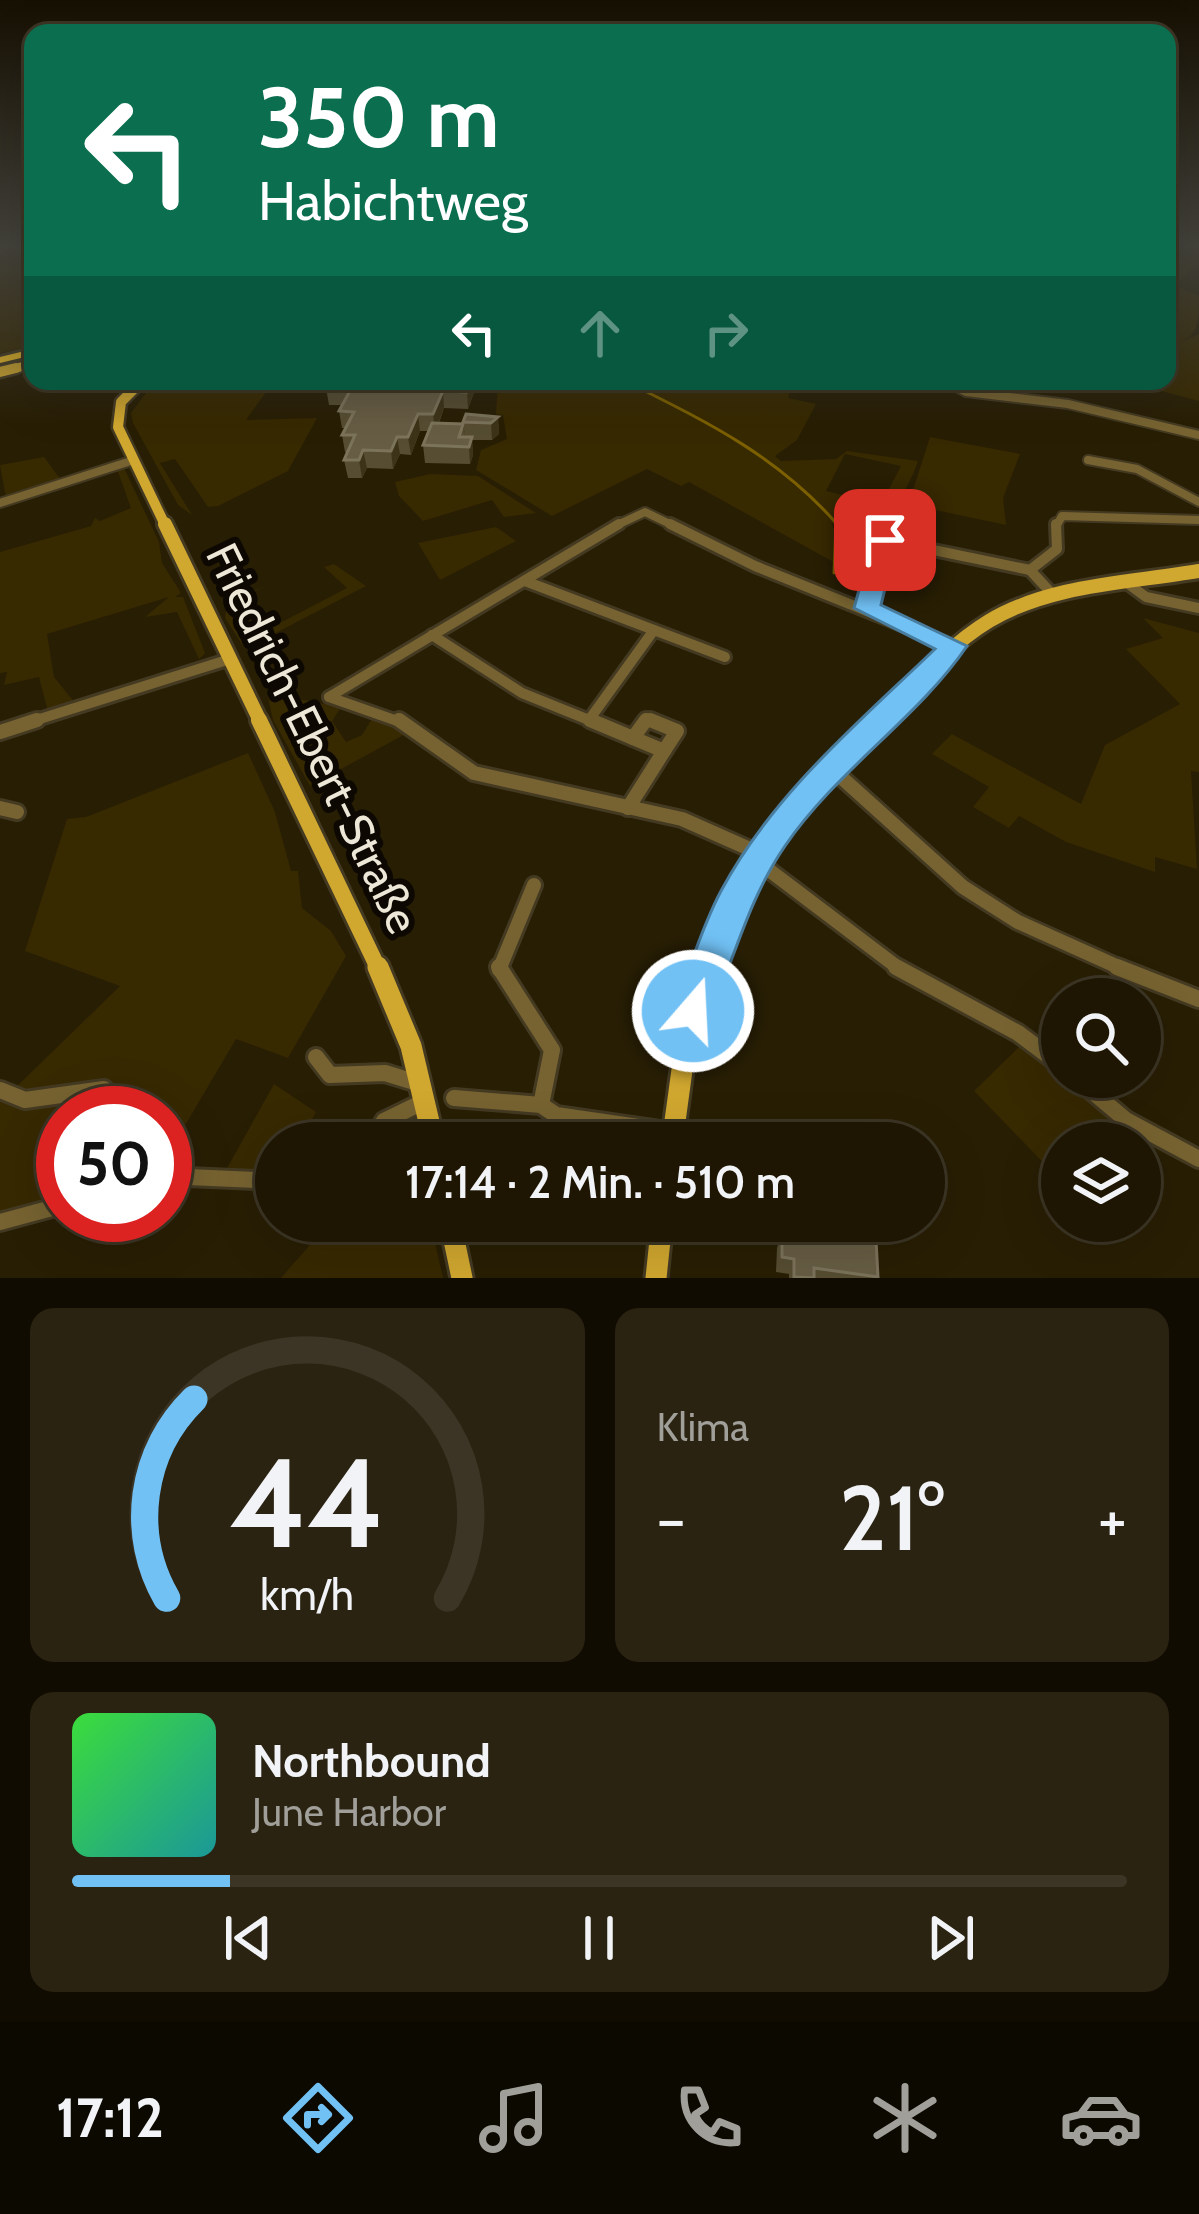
<!DOCTYPE html>
<html lang="de">
<head>
<meta charset="utf-8">
<style>
  body { margin:0; font-family:Cabin,sans-serif; background:#2b2312; color:#f1f3f6; height:100vh; display:flex; flex-direction:column; font-size:45px; white-space:nowrap }
  * { box-sizing:border-box; margin:0 }
  p { font-size:39px; color:#a19f9a }
  .icon { flex:none; width:66px; height:66px; fill:none; stroke:currentColor; stroke-width:2; stroke-linecap:round; stroke-linejoin:round }
  .map { position:relative; height:1278px; overflow:hidden }
  .drawer { display:flex; flex-direction:column; gap:30px; padding:30px; background:#100c02; flex:1 }
  .drawer>* { flex:none }
  .hud { position:absolute; left:24px; top:24px; width:1152px; height:366px; border-radius:24px; box-shadow:0 12px 48px #0002,0 0 0 3px #3c3525; background:#0b6e4f; color:#fff; overflow:hidden }
  .buttons { position:absolute; left:1041px; top:978px; display:grid; gap:24px }
  .buttons a { display:grid; place-items:center; width:120px; height:120px; border-radius:50%; background:#1e1603; box-shadow:0 12px 48px #0002,0 0 0 3px #3c3525; font-size:60px }
  .speed { position:absolute; left:36px; top:1086px; display:flex; gap:24px; font-size:60px; font-weight:700; text-align:center }
  .speed>* { display:grid; place-content:center; width:156px; height:156px; border-radius:50%; background:#1e1603; box-shadow:0 12px 48px #0002,0 0 0 3px #3c3525; line-height:1 }
  .speed .limit { border:18px solid #d22; background:#fff; color:#111 }
  .pin { position:absolute; display:grid; place-items:center; width:102px; height:102px; color:#fff; margin:-51px; border-radius:24px; box-shadow:0 6px 18px #0006 }
  .me { position:absolute; width:132px; margin:-66px; rotate:19deg; stroke-linejoin:round; filter:drop-shadow(0 0 9px #0008) }
  .turn { display:flex; align-items:center; gap:42px; height:252px; padding:0 36px; font-size:54px }
  .turn .icon { width:156px; height:156px; stroke-width:2.5 }
  .turn b { display:block; font-size:84px; line-height:102px }
  .lanes { display:flex; align-items:center; height:114px; padding:0 36px; background:#0003; justify-content:center; gap:60px; direction:ltr }
  .lanes .off { opacity:.35 }
  .big { font-size:90px; font-weight:600; line-height:1.1 }
  .drawer .widget { flex:1; display:flex; flex-direction:column; justify-content:center; gap:18px; min-width:0; padding:0 42px; border-radius:24px; background:#2b2312 }
  .drawer .dial { align-items:center; gap:0 }
  .dial svg { height:312px; overflow:visible; fill:none; stroke:#3c3525; stroke-width:7; stroke-linecap:round; text-anchor:middle }
  .dial text { fill:#f1f3f6; stroke:none }
  .song { display:flex; align-items:center; gap:36px }
  .cover { width:144px; height:144px; border-radius:18px; background:linear-gradient(135deg,hsl(120 70% 55%),hsl(180 70% 35%)) }
  .played { height:12px; border-radius:6px; background:linear-gradient(90deg,#71c1f5 15%,#3c3525 15%) }
  .keys { display:flex; justify-content:space-around; direction:ltr }
  .heat { display:flex; justify-content:space-between; align-items:center; font-size:66px; direction:ltr }
  .drawer .tiles { flex:1; display:grid; gap:30px; grid-template-columns:1fr 1fr }
  .widget:last-child { grid-column:span 2 }
  .trip { position:absolute; left:255px; top:1122px; width:690px; height:120px; border-radius:60px; background:#1e1603; box-shadow:0 12px 48px #0002,0 0 0 3px #3c3525; font-weight:600; line-height:120px; text-align:center }
  .tab-bar { display:flex; height:192px; justify-content:space-around; align-items:center; background:#0c0901; color:#a19f9a }
  .tab-bar .icon { width:84px; height:84px }
  .tab-bar .active { color:#71c1f5 }
  .tab-bar b { font-size:54px; color:#f1f3f6 }
  .map>svg:first-child { display:block }
  .green { fill:#372900; fill-rule:evenodd }
  .lines { fill:none; stroke-linecap:round; stroke-linejoin:round }
  .stream { stroke:#7c6000; stroke-width:3 }
  .minor-far3-casing { stroke:#443a22; stroke-width:12 }
  .minor-far2-casing { stroke:#443a22; stroke-width:16 }
  .minor-far1-casing { stroke:#443a22; stroke-width:20 }
  .minor-casing { stroke:#443a22; stroke-width:22 }
  .major-far4-casing { stroke:#443a22; stroke-width:12 }
  .major-far3-casing { stroke:#443a22; stroke-width:15 }
  .major-far2-casing { stroke:#443a22; stroke-width:20 }
  .major-far1-casing { stroke:#443a22; stroke-width:22 }
  .major-casing { stroke:#443a22; stroke-width:27 }
  .highway-casing { stroke:#443a22; stroke-width:6 }
  .minor-far3 { stroke:#776331; stroke-width:8 }
  .minor-far2 { stroke:#776331; stroke-width:10 }
  .minor-far1 { stroke:#776331; stroke-width:14 }
  .minor { stroke:#776331; stroke-width:16 }
  .major-far4 { stroke:#d0a72f; stroke-width:9 }
  .major-far3 { stroke:#d0a72f; stroke-width:10 }
  .major-far2 { stroke:#d0a72f; stroke-width:14 }
  .major-far1 { stroke:#d0a72f; stroke-width:16 }
  .major { stroke:#d0a72f; stroke-width:21 }
  .highway { fill:#f3c126; fill-rule:evenodd }
  .wall { fill:#564d32 }
  .shaded-wall { fill:#3d3318 }
  .building { fill:#675d44; stroke:#7c735b; stroke-width:3 }
  .route { fill:#71c1f5; stroke:#497d9f; stroke-width:3 }
  .labels { text-anchor:middle; dominant-baseline:central; stroke-width:12; stroke-linejoin:round; paint-order:stroke }
  .street-label { font-size:45px; fill:#ede7d8; stroke:#0d0902 }
</style>
</head>
<body>
<div class="map">
<svg width="1199" height="1278" viewBox="0 0 1199 1278">
  <rect width="100%" height="100%" fill="#281e04"/>
  <g class="green">
    <path d="M0 245H33V346L0 353Z"/>
    <path d="M1194 247 1199 248V263L1174 286 1199 295C1199 325 1199 339 1167 346V267L1184 254 1195 256Z"/>
    <path d="M1199 334V401L1124 381H1167V348Z"/>
    <path d="M155 381H290L269 388 246 420 317 418 288 471 218 506 208 507 175 459 160 463 192 515 178 505 133 423 131 413Z"/>
    <path d="M498 381H793L788 398 816 404 797 440 775 456 781 461 836 459 847 451 918 461C909 488 893 507 887 534L832 524 848 570 689 482 681 486 647 469 552 516 476 470 481 450 507 439 503 415 496 414ZM845 454 901 466 881 504 826 491Z"/>
    <path d="M930 437 1020 454 1003 498 1006 525 902 503 914 487Z"/>
    <path d="M44 457 61 480 6 498 0 465Z"/>
    <path d="M124 468 159 542 162 563 181 593 175 597H183L205 653 199 659 177 612 145 617 169 597 47 634 54 677 75 703 48 712 39 677 4 685 7 672 0 673V552L91 526 95 518 100 521 131 508 117 469Z"/>
    <path d="M430 474 478 476 536 513 504 517 492 500 423 521 399 496 395 482Z"/>
    <path d="M496 527 516 541 440 580 418 543Z"/>
    <path d="M334 564 366 586 245 649 225 618 228 598 268 586 240 596 276 625 347 588 324 567Z"/>
    <path d="M1143 618 1199 633V772L1191 771 1197 869 1155 857V872L1066 842 1019 816 1009 828 973 807 989 787 932 754 952 734 1081 804 1105 745 1180 704 1126 649 1163 638Z"/>
    <path d="M267 693 341 707 332 721 346 742 362 735 375 714 409 732 310 786 273 720Z"/>
    <path d="M248 753 275 812 291 871H298L302 908 331 931 346 956 288 1058 236 1039 167 1156 165 1113H130L107 1086 29 1096 12 1091 120 986 25 951 67 819 86 817Z"/>
    <path d="M1021 1045 1136 1133 1125 1143H1062V1182L974 1091Z"/>
    <path d="M274 1084 316 1112 299 1143H276V1171L226 1170Z"/>
    <path d="M101 1093 117 1113H63V1197L0 1216V1096Z"/>
    <path d="M331 1221H430L443 1278H281Z"/>
  </g>
  <g class="lines">
    <g class="stream">
      <path d="M0 252 10 245"/>
      <path d="M637 381 635 386C711 424 779 458 836 523L834 573"/>
    </g>
    <g class="minor-far3-casing">
      <g id="minor-far3">
        <path d="M945 381 966 392 1068 404 1199 435"/>
        <path d="M1088 460 1137 469 1199 502"/>
        <path d="M0 503 134 460"/>
        <path d="M613 527 645 512 676 527"/>
        <path d="M1056 527 1062 516 1199 520"/>
      </g>
    </g>
    <g class="minor-far2-casing">
      <g id="minor-far2">
        <path d="M670 524 755 566 954 646"/>
        <path d="M1030 570 1057 549 1056 524"/>
        <path d="M1030 570 1054 596"/>
        <path d="M525 581 725 657"/>
        <path d="M1127 583 1146 597 1199 608"/>
        <path d="M867 608 885 540 1030 570"/>
        <path d="M432 635 522 693 589 720"/>
        <path d="M329 697 619 524"/>
        <path d="M329 697 403 723"/>
        <path d="M27 723 227 660"/>
        <path d="M597 723 589 720 654 630"/>
        <path d="M644 723 647 719 658 723"/>
      </g>
    </g>
    <g class="minor-far1-casing">
      <g id="minor-far1">
        <path d="M399 720 474 773 682 819 761 854"/>
        <path d="M590 720 664 751 628 808"/>
        <path d="M650 720 677 731 664 751"/>
        <path d="M0 732 37 720"/>
        <path d="M633 738 646 720"/>
        <path d="M831 768 963 887 1018 922 1125 970"/>
        <path d="M0 808 17 812"/>
        <path d="M757 861 901 970"/>
        <path d="M499 970 534 885"/>
      </g>
    </g>
    <g class="minor-casing">
      <g id="minor">
        <path d="M499 967 552 1050 541 1105"/>
        <path d="M896 967 1018 1033 1062 1066"/>
        <path d="M1117 967 1199 999"/>
        <path d="M316 1057 330 1075 385 1073 421 1084"/>
        <path d="M1075 1077 1126 1120 1199 1159"/>
        <path d="M0 1090 25 1100 104 1089 124 1113"/>
        <path d="M454 1098 541 1105 556 1115 673 1132"/>
        <path d="M371 1143 384 1121 425 1101"/>
        <path d="M165 1176 276 1181"/>
        <path d="M0 1222 63 1205"/>
      </g>
    </g>
    <g class="major-far4-casing">
      <path id="major-far4" d="M4 371 33 364"/>
    </g>
    <g class="major-far3-casing">
      <g id="major-far3">
        <path d="M0 372 16 368"/>
        <path d="M142 381 121 402 118 427 166 527"/>
      </g>
    </g>
    <g class="major-far2-casing">
      <g id="major-far2">
        <path d="M165 524 261 723"/>
        <path d="M878 723C913 688 946 647 989 621 1051 584 1129 583 1199 571"/>
      </g>
    </g>
    <g class="major-far1-casing">
      <g id="major-far1">
        <path d="M259 720 379 970"/>
        <path d="M708 970C739 870 809 793 881 720"/>
      </g>
    </g>
    <g class="major-casing">
      <g id="major">
        <path d="M378 967 411 1046 434 1143"/>
        <path d="M672 1143 682 1070 709 967"/>
        <path d="M450 1221 462 1278"/>
        <path d="M656 1278 662 1221"/>
      </g>
    </g>
    <g class="highway-casing">
      <path id="highway" d="M33 349V355L0 363V357Z"/>
    </g>
    <use href="#minor-far3" class="minor-far3"/>
    <use href="#minor-far2" class="minor-far2"/>
    <use href="#minor-far1" class="minor-far1"/>
    <use href="#minor" class="minor"/>
    <use href="#major-far4" class="major-far4"/>
    <use href="#major-far3" class="major-far3"/>
    <use href="#major-far2" class="major-far2"/>
    <use href="#major-far1" class="major-far1"/>
    <use href="#major" class="major"/>
    <use href="#highway" class="highway"/>
  </g>
  <g class="wall">
    <path d="M330 381H475L476 387 468 409 444 408 439 423 463 424 465 437 463 422 498 417 499 434 492 440H472L473 455 470 464 425 463 423 445 429 431H420L411 455 400 454 393 469 367 468 362 478H348L344 460 347 453 345 452 342 435 345 428H342L339 411 342 405H329L326 388Z"/>
    <path d="M792 1221 839 1223V1221H862L863 1238 878 1278H789V1274L776 1272 777 1248 782 1232 789 1233Z"/>
  </g>
  <g class="shaded-wall">
    <path d="M471 381H475L476 387 468 409 467 392Z"/>
    <path d="M443 391 444 408 435 432 433 414Z"/>
    <path d="M418 414 420 431 411 455 408 437Z"/>
    <path d="M498 417 499 434 492 440 491 423Z"/>
    <path d="M397 437 400 454 393 469 391 451Z"/>
    <path d="M472 437 473 455 470 464 469 447Z"/>
    <path d="M363 450 367 468 362 478 359 460Z"/>
  </g>
  <g class="building">
    <path d="M330 381H471L467 392 443 391 433 414H418L408 437H397L391 451 363 450 359 460H344L355 435H342L354 412 339 411 351 389 326 388Z"/>
    <path d="M466 414 498 417 491 423 463 422Z"/>
    <path d="M432 423 463 424 459 437H472L469 447 423 445Z"/>
    <path d="M794 1221H823L846 1224V1221H862L863 1238 876 1240 878 1277 814 1268V1278L794 1277V1259L782 1257V1232L794 1234Z"/>
  </g>
  <linearGradient id="sky" x2="0" y2="1"><stop stop-color="#161002"/><stop offset="0.58" stop-color="#42413a"/><stop offset="1" stop-color="#42413a" stop-opacity="0"/></linearGradient>
  <rect width="1199" height="424" fill="url(#sky)"/>
  <path class="route" d="M885 532 897 540 881 605 967 646C919 717 836 771 785 846 747 901 733 964 706 1024L693 1029 679 1024 673 1011C689 972 701 928 721 891 772 795 858 723 935 649L854 608 873 540Z"/>
  <g class="labels">
    <g class="street-label">
      <text transform="translate(313 738) rotate(64)">Friedrich-Ebert-Straße</text>
    </g>
  </g>
</svg>
<div class="buttons">
<a><svg class="icon" aria-label="search" viewBox="0 0 24 24"><circle cx="10" cy="10" r="6"/><path d="M15 15l6 6"/></svg></a>
<a><svg class="icon" aria-label="layers" viewBox="0 0 24 24"><path d="M12 4l9 5-9 5-9-5zM3 14l9 5 9-5"/></svg></a>
</div>
<div class="speed"><div class="limit">50</div></div>
<div class="pin" style="left:885px;top:540px;background:#d93025"><svg class="icon" aria-label="arrive" viewBox="0 0 24 24"><path d="M6 21V4h12l-3 4 3 4H6"/></svg></div>
<svg class="me" style="left:693px;top:1011px" viewBox="-20 -20 40 40"><circle r="17" fill="#71c1f5" stroke="#fff" stroke-width="3"/><path d="M0-11L8 9 0 5-8 9z" fill="#fff"/></svg>
<div class="trip">17:14 · 2 Min. · 510 m</div>
<div class="hud">
<div class="turn"><svg class="icon" aria-label="left" viewBox="0 0 24 24"><path d="M17 20v-9H6M10 6l-5 5 5 5"/></svg><div><b>350 m</b>Habichtweg</div></div>
<div class="lanes"><svg class="icon" aria-label="left" viewBox="0 0 24 24"><path d="M17 20v-9H6M10 6l-5 5 5 5"/></svg><svg class="icon off" aria-label="ahead" viewBox="0 0 24 24"><path d="M12 20V5M6 11l6-6 6 6"/></svg><svg class="icon off" aria-label="right" viewBox="0 0 24 24"><path d="M7 20v-9h11M14 6l5 5-5 5"/></svg></div>
</div>
</div>
<section class="drawer">
<div class="tiles">
<div class="widget dial"><svg viewBox="0 0 100 80">
<path d="M14 69A42 42 0 1 1 86 69"/>
<path d="M14 69A42 42 0 0 1 21 18" stroke="#71c1f5"/>
<text x="50" y="56" font-size="32" font-weight="700">44</text>
<text x="50" y="72" font-size="11">km/h</text>
</svg></div>
<div class="widget"><p>Klima</p>
<div class="heat"><a>−</a><b class="big">21°</b><a>+</a></div>
</div>
<div class="widget">
<div class="song"><i class="cover"></i><div><b>Northbound</b><p>June Harbor</p></div></div>
<div class="played"></div>
<div class="keys"><svg class="icon" aria-label="previous" viewBox="0 0 24 24"><path d="M18 5L8 12l10 7zM5 5v14"/></svg><svg class="icon" aria-label="pause" viewBox="0 0 24 24"><path d="M8 5v14M16 5v14"/></svg><svg class="icon" aria-label="next" viewBox="0 0 24 24"><path d="M6 5l10 7-10 7zM19 5v14"/></svg></div>
</div>
</div>
</section>
<nav class="tab-bar">
<b>17:12</b>
<svg class="icon active" aria-label="directions" viewBox="0 0 24 24"><path d="M12 3l9 9-9 9-9-9zM9 14v-3h6M13 9l2 2-2 2"/></svg>
<svg class="icon" aria-label="music" viewBox="0 0 24 24"><path d="M9 18V5l10-2v13"/><circle cx="6" cy="18" r="3"/><circle cx="16" cy="16" r="3"/></svg>
<svg class="icon" aria-label="phone" viewBox="0 0 24 24"><path d="M5 4h4l2 5-3 2q2 4 5 5l2-3 5 2v4C11 20 4 13 5 4z"/></svg>
<svg class="icon" aria-label="climate" viewBox="0 0 24 24"><path d="M12 3v18M4 7l16 10M4 17L20 7"/></svg>
<svg class="icon" aria-label="car" viewBox="0 0 24 24"><path d="M5 17H2v-5l4-1 3-4h7l3 4 3 1v5h-3M9 17h6M6 11h13"/><circle cx="7" cy="17" r="2"/><circle cx="17" cy="17" r="2"/></svg>
</nav>
</body>
</html>
